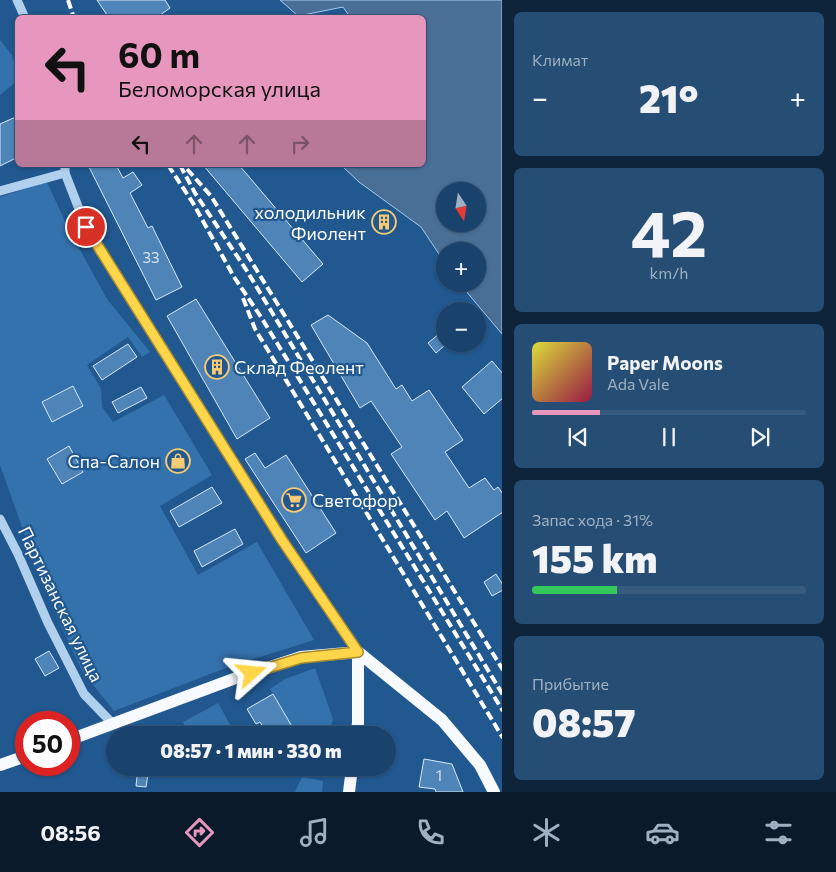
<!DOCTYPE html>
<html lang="ru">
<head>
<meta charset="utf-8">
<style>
  body { margin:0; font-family:Commissioner,sans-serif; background:#264d74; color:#f1f3f6; height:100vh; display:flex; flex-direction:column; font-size:19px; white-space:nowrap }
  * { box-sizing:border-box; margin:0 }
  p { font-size:16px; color:#9fb0c2 }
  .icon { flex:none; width:28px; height:28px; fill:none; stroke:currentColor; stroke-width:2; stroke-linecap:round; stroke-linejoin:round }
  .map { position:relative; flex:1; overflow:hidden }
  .drawer { display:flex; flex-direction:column; gap:12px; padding:12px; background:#0e243b; width:334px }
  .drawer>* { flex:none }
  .guide { position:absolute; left:15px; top:15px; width:411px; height:152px; border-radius:8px; box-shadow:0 1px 4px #0004,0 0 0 1px #375b7f; background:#e797bd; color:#111; overflow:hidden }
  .needle { width:32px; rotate:168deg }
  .fabs { position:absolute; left:436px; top:182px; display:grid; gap:10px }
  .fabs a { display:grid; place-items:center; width:50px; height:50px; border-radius:50%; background:#19426c; box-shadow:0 1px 4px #0004,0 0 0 1px #375b7f; font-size:25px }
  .speed { position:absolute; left:15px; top:711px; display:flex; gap:10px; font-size:25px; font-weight:700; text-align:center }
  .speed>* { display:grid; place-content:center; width:65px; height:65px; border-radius:50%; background:#19426c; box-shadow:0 1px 4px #0004,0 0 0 1px #375b7f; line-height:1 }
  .speed .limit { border:8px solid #d22; background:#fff; color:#111 }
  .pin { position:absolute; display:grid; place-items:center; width:42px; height:42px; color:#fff; margin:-21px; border:2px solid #fff; border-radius:50%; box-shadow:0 1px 5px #0007 }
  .me { position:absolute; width:55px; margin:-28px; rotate:72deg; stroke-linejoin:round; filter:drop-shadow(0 0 4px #0008) }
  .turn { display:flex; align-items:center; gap:18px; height:105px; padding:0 20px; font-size:22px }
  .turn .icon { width:65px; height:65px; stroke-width:2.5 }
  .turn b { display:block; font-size:35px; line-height:42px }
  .lanes { display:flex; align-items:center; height:48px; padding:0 20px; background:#0003; justify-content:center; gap:25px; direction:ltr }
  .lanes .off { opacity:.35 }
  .big { font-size:38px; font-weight:800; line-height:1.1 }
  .drawer .card { flex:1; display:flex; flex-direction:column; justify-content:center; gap:8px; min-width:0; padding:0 18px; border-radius:8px; background:#264d74 }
  .drawer .dial { align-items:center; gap:0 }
  .dial b { font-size:65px; line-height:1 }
  .song { display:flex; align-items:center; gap:15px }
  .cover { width:60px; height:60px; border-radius:8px; background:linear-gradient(135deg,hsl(60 70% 55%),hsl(340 70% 35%)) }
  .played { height:5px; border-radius:2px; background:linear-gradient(90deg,#e797bd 25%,#375b7f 25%) }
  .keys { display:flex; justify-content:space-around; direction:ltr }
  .heat { display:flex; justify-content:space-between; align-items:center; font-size:28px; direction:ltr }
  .charge { height:8px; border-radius:4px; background:linear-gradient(90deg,#34c759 31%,#375b7f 0) }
  .trip { position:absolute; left:106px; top:726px; width:290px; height:50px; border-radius:25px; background:#19426c; box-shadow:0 1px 4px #0004,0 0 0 1px #375b7f; font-weight:800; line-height:50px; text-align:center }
  .dock { display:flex; height:80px; justify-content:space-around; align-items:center; background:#0a1a2b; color:#9fb0c2 }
  .dock .icon { width:35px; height:35px }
  .dock .selected { color:#e797bd }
  .dock b { font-size:22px; color:#f1f3f6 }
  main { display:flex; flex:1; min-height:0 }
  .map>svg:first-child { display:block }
  .green { fill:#3472ad }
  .water { fill:#496f97; stroke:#a5cbee; fill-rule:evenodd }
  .building { fill:#4e84b8; stroke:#d7e8f9 }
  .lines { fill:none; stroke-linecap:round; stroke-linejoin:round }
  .minor { stroke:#b1d0ed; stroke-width:9 }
  .major { stroke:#f7fbff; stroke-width:12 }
  .rail { stroke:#fff; stroke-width:4; stroke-dasharray:9 4; stroke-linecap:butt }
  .route-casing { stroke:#a68a30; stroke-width:12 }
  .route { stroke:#ffd54a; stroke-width:9 }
  .labels { text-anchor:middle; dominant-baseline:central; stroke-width:4.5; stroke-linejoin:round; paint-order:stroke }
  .number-label { font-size:15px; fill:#d3e0ed }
  .poi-label { font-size:18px; fill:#fff; stroke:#215890; text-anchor:end }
  .street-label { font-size:18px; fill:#fff; stroke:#215890 }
</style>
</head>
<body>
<main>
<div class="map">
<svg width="503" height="792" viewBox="0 0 503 792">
  <rect width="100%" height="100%" fill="#215890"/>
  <g class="green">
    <path d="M0 40 12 55 18 79 17 81 0 95Z"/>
    <path d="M47 182 68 228 107 299 150 352 142 357 128 337 87 365 101 389 102 407 113 422 164 395 212 475 160 506 198 575 257 542 314 640 231 666 114 711 82 671 44 589 0 465V197Z"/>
    <path d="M315 668 333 719 328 735H297L270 689 285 679Z"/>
    <path d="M218 703 236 735H188L183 722Z"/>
    <path d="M302 777 323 781 322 792H295Z"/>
  </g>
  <path class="water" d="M280 0H502V334L460 284H478V251H445V263L421 227 359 182 341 165H424V18L350 17 343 7 298 16ZM445 191H478V224H445Z"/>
  <g class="building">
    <path d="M97 0H165L170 8 156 18H109Z"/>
    <path d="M18 116V157L0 166V124Z"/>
    <path d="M88 165H116L123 178 133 172 142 185 130 193 148 228 152 226 182 287 156 300Z"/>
    <path d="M203 165H239L323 264 302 282Z"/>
    <path d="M385 214 392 222 383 230 376 222Z"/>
    <path d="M196 299 270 418 237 439 167 316Z"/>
    <path d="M328 315 367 343 396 389 402 385 412 401 429 390 463 440 445 452 469 488 485 478 494 490 498 487 503 494V512L464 538 447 511 435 520 391 454 402 447 371 401 360 408 311 325Z"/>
    <path d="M445 329V345L436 353 428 343Z"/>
    <path d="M128 344 137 357 102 380 93 366Z"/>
    <path d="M492 361 503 374V398L484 414 462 387Z"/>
    <path d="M73 386 83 406 52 422 42 402Z"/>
    <path d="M141 387 147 398 118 413 112 402Z"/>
    <path d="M69 446 83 472 62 484 47 459Z"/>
    <path d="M255 453 265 468 286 455 336 533 306 553 245 459Z"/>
    <path d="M212 487 222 503 179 527 170 511Z"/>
    <path d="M235 529 243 544 202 567 194 551Z"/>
    <path d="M496 574 503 585V590L492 596 484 582Z"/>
    <path d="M49 651 59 668 45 676 35 659Z"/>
    <path d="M273 694 297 735H268L260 722 256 724 247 709Z"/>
    <path d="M424 759 452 764 463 792H436L435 789 419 787Z"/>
    <path d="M138 768H149L146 787 136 786Z"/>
  </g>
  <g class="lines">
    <g class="minor">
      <path d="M17 0 25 18"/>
      <path d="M65 165V173L86 227 282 540 358 652"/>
      <path d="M0 191 65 173"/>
      <path d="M0 519 18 554 48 623 84 694 113 724"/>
    </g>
    <g class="major">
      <path d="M358 652 442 720 480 765 494 792"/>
      <path d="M356 735 358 723V652"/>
      <path d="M69 740 236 678 301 657 358 652"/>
      <path d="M0 765 26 756"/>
      <path d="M349 792 352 768"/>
    </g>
    <g class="rail">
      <path d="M68 0 74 18"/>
      <path d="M168 165 193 203 234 277 261 317 503 711"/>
      <path d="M180 165 195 193 247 271 503 695"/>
      <path d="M187 169 211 196 503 670"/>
      <path d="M243 298 255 329 503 738"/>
    </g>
  </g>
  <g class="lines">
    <g class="route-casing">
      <path id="route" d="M86 227 282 540 358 652 301 658 252 673"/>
    </g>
    <use href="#route" class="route"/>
  </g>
  <defs>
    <g id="building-ring" transform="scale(1.25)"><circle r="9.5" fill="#215890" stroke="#f9cb72" stroke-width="1.5"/><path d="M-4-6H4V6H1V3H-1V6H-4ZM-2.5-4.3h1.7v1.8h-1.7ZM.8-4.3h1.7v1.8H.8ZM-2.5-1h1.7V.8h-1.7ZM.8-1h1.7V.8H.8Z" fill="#f9cb72"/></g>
    <g id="shop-ring" transform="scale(1.25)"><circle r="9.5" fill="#215890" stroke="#f9cb72" stroke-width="1.5"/><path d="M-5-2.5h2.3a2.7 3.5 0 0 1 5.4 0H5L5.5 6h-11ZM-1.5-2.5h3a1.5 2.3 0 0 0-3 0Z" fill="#f9cb72"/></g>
    <g id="supermarket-ring" transform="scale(1.25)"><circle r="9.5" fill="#215890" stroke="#f9cb72" stroke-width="1.5"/><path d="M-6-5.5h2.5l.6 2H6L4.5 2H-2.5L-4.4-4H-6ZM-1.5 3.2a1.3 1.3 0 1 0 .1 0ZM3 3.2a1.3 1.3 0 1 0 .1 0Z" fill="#f9cb72"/></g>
  </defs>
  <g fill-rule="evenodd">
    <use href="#building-ring" x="384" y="222"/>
    <use href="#building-ring" x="217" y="367"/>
    <use href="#shop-ring" x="178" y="461"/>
    <use href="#supermarket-ring" x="294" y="500"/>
  </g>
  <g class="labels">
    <g class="number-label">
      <text x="151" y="257">33</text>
      <text x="439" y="775">1</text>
    </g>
    <g class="poi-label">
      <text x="366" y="212">холодильник<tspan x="366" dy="21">Фиолент</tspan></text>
      <text x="234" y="367" text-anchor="start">Склад Феолент</text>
      <text x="160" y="461">Спа-Салон</text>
      <text x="312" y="500" text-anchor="start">Светофор</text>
    </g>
    <g class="street-label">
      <text transform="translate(61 604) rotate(64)">Партизанская улица</text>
    </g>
  </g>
</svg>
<div class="fabs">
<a><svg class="needle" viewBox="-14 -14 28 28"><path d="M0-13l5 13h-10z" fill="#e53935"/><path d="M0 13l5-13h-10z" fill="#9fb0c2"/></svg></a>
<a>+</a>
<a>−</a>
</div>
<div class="speed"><div class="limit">50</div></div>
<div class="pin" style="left:86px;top:227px;background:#d93025"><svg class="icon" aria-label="arrive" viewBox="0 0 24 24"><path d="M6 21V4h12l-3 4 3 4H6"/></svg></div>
<svg class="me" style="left:252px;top:673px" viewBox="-20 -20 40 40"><path d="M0-17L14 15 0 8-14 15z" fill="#ffd54a" stroke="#fff" stroke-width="4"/></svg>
<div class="trip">08:57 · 1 мин · 330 m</div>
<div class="guide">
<div class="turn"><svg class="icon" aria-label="left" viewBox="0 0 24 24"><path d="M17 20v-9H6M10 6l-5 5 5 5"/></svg><div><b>60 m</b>Беломорская улица</div></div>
<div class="lanes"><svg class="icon" aria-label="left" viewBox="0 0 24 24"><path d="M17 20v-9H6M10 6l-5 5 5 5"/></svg><svg class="icon off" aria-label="ahead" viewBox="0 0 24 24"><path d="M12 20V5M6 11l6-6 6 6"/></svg><svg class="icon off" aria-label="ahead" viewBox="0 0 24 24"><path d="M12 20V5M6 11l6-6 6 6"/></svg><svg class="icon off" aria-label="right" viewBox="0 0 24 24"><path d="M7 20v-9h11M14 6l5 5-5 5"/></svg></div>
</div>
</div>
<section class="drawer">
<div class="card"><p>Климат</p>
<div class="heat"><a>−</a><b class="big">21°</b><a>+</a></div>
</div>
<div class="card dial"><b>42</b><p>km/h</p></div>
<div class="card">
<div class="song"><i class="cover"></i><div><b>Paper Moons</b><p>Ada Vale</p></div></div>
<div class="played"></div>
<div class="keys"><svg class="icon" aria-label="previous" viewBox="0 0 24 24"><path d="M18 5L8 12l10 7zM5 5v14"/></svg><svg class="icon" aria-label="pause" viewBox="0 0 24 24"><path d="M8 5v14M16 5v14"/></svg><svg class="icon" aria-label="next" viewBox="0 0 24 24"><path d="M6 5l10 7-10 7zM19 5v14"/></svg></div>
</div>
<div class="card"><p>Запас хода · 31%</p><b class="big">155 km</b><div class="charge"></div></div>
<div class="card"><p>Прибытие</p><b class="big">08:57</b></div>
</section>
</main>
<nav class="dock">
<b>08:56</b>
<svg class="icon selected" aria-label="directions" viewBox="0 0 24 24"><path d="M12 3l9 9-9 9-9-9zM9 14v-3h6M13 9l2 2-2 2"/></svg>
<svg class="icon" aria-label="music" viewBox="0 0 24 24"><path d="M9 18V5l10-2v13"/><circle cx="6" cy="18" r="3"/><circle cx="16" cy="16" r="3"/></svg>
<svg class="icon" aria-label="phone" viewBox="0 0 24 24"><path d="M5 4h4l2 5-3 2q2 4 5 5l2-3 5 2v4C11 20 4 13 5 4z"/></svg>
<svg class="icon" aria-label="climate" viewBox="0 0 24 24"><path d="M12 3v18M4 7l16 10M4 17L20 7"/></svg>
<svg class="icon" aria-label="car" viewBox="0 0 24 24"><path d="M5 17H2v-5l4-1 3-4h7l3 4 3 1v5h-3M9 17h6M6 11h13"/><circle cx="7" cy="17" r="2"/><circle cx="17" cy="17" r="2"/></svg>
<svg class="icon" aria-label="filters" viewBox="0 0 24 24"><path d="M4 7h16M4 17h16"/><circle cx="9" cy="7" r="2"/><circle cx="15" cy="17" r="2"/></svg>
</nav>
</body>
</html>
